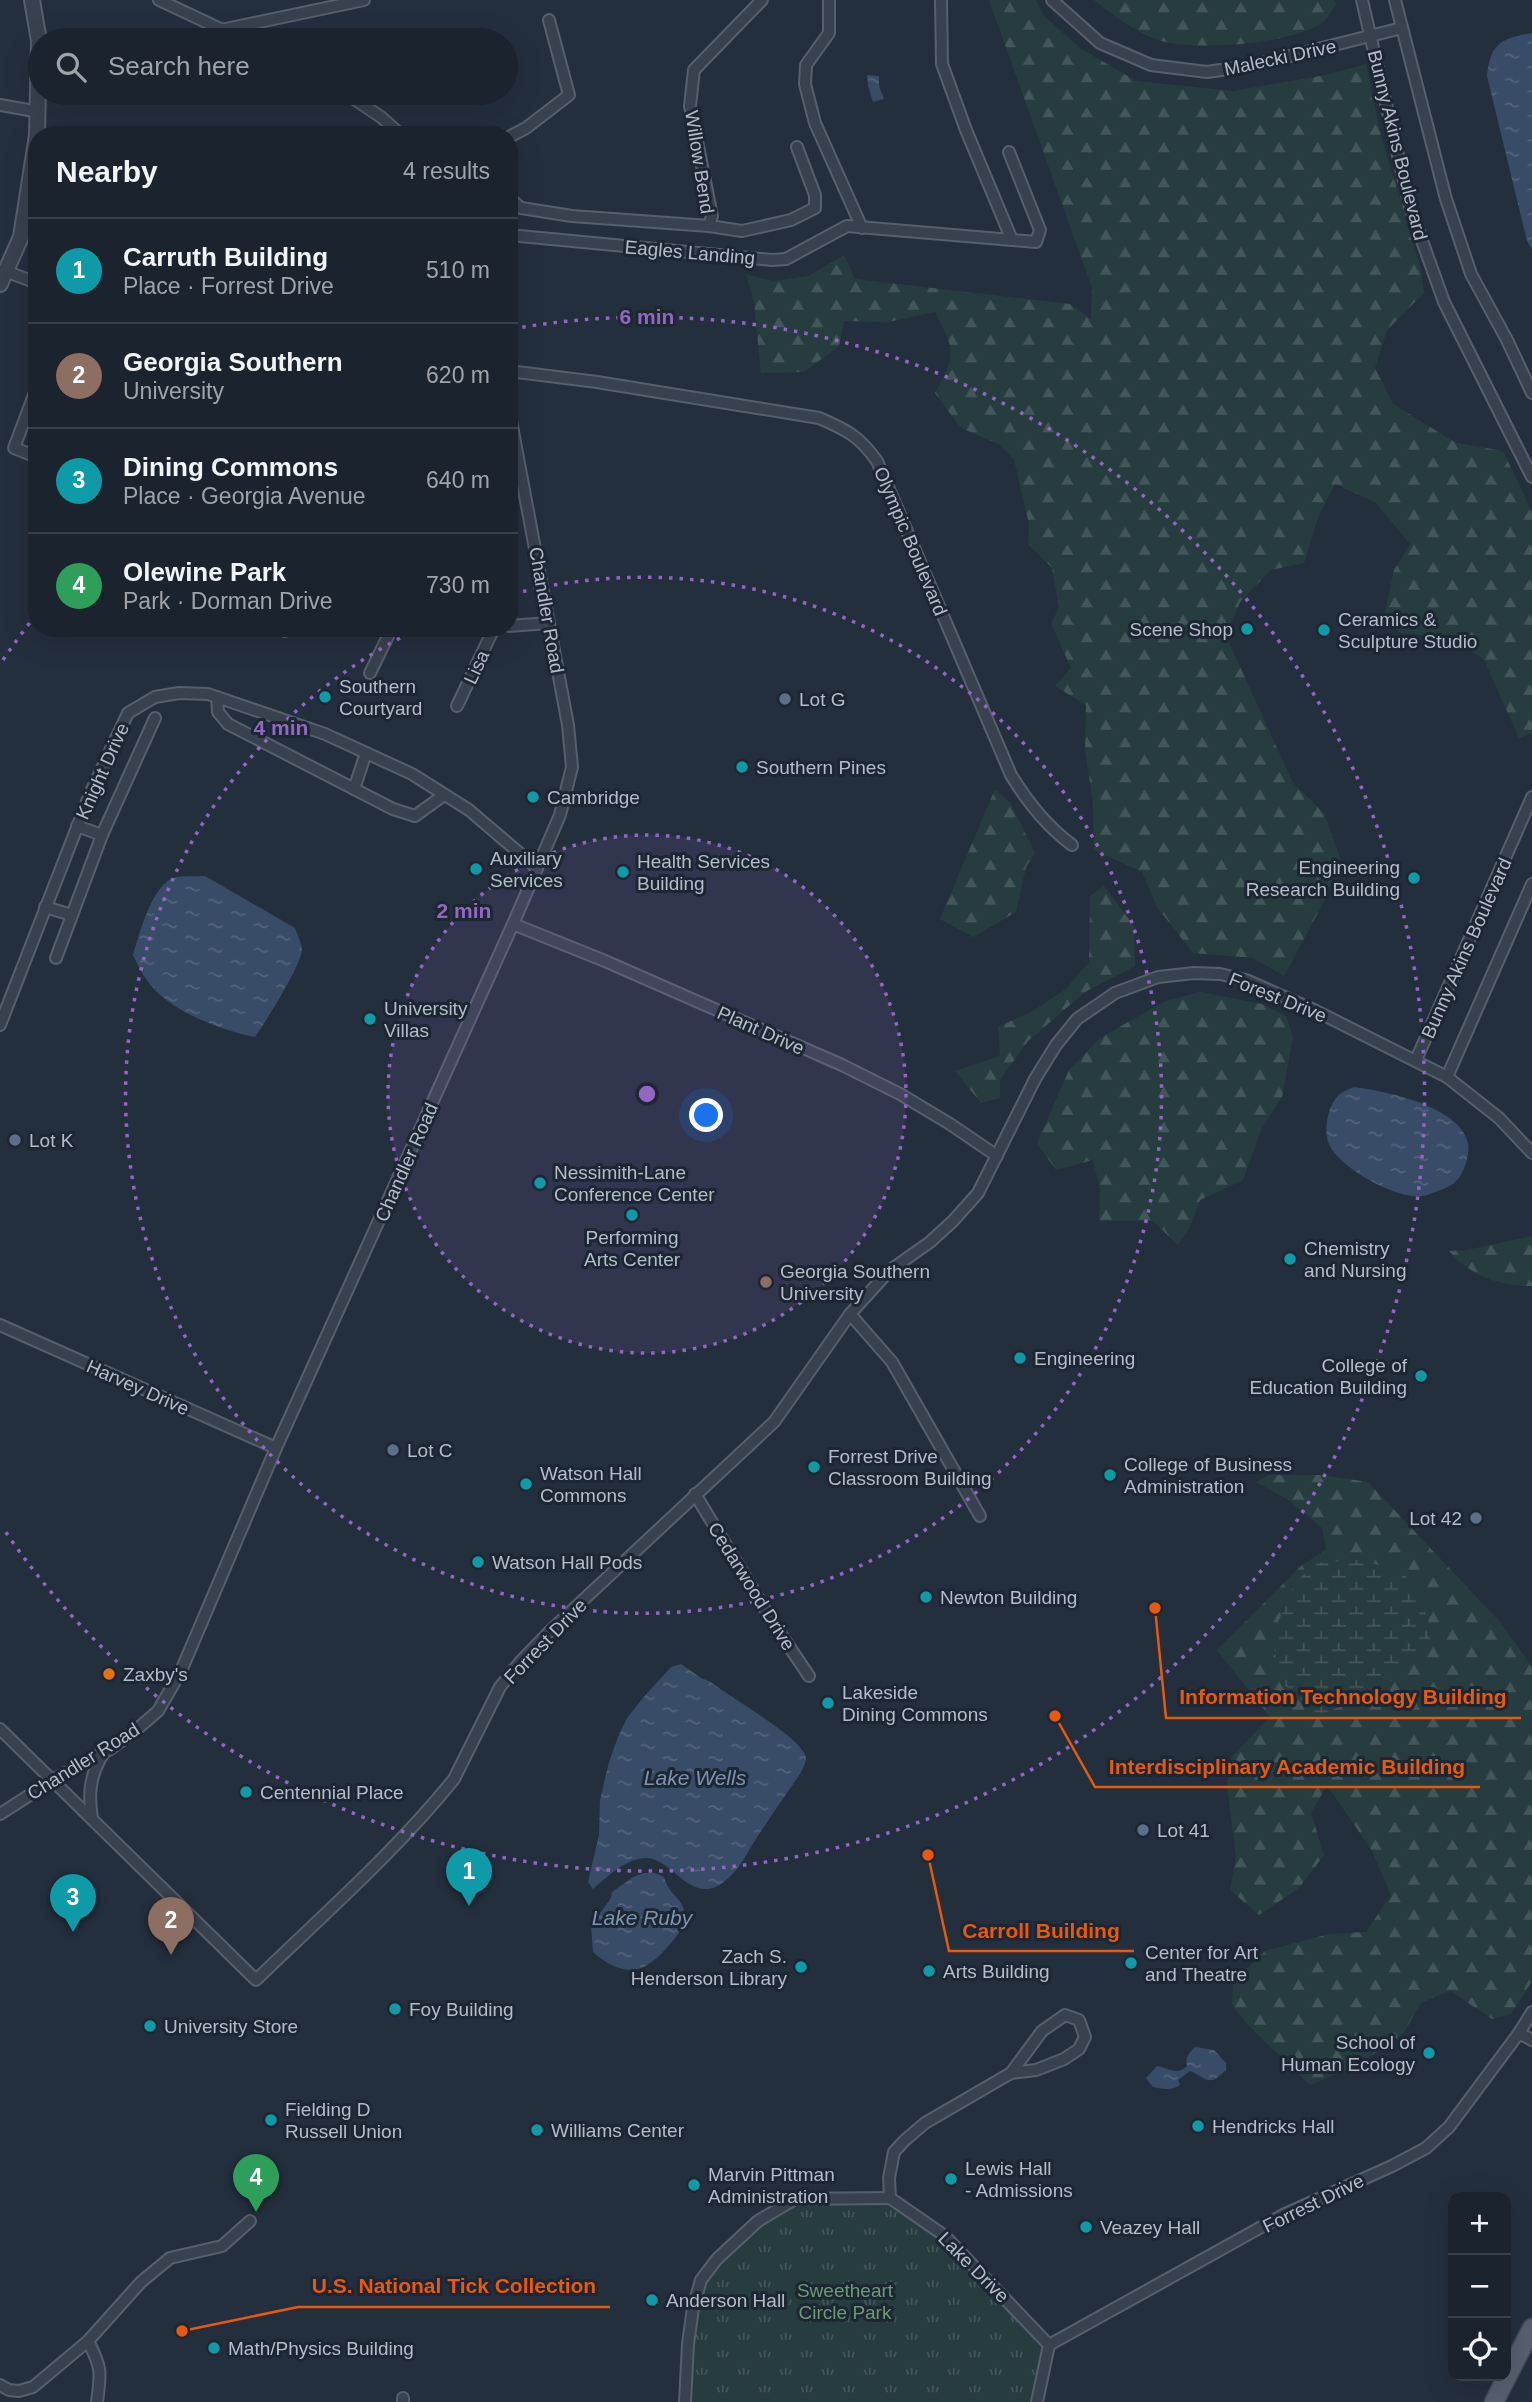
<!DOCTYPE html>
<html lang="en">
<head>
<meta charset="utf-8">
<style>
  :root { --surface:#1b232e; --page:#282f3a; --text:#f1f3f6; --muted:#a0a4aa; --line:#39404a; --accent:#bca0f2 }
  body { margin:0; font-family:Arial,sans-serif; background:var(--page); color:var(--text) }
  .controls { position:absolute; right:21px; bottom:21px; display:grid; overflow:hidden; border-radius:14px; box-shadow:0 7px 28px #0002 }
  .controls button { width:63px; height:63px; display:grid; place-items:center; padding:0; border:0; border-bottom:2px solid var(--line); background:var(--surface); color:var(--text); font:35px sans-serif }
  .you { position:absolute; left:707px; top:1116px; width:24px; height:24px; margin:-18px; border:5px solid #fff; border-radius:50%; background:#1a73e8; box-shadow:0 0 0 10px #1a73e833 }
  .badge { display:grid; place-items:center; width:46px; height:46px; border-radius:50%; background:var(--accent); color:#fff; font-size:23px; font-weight:700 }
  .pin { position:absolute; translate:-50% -58px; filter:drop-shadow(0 2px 4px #0008) }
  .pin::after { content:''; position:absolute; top:37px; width:24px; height:21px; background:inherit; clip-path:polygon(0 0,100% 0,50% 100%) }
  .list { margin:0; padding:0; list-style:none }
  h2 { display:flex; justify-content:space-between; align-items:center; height:91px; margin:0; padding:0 28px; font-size:30px }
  h2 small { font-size:23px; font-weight:400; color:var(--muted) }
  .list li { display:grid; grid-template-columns:46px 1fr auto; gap:21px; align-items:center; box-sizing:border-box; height:105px; padding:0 28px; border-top:2px solid var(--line) }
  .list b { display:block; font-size:26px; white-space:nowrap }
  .list p { margin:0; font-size:23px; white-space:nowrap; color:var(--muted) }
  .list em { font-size:23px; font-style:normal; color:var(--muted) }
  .icon { flex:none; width:38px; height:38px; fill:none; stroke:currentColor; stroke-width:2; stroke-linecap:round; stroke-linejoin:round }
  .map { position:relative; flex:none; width:1532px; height:2402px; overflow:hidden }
  .search { position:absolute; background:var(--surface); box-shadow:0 7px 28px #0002; left:28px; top:28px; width:490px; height:77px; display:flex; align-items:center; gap:18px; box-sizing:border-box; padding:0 24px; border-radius:38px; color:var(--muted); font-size:26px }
  .panel { position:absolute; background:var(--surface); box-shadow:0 7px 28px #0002; left:28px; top:126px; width:490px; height:511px; border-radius:28px }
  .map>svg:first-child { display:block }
  .forest { fill:url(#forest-firs) }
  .wetland { fill:url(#wetland-marsh) }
  .park { fill:url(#park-tufts) }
  .water { fill:url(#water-ripples) }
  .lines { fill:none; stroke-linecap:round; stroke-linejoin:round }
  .minor-casing { stroke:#565f6c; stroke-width:14 }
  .tertiary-casing { stroke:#565f6c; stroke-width:18 }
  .primary-casing { stroke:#414a57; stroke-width:21 }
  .minor { stroke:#38414e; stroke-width:10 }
  .tertiary { stroke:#38414e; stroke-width:14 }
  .primary { stroke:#56606e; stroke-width:18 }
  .ring { fill:none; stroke:#9266c3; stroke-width:3.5; stroke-dasharray:3.5 7 }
  .culture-dot { fill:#0f9aa8; stroke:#1d2633; stroke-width:2.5 }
  .service-dot { fill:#5c6f8a; stroke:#1d2633; stroke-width:2.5 }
  .education-dot { fill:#8d6e63; stroke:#1d2633; stroke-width:2.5 }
  .food-dot { fill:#e8710a; stroke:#1d2633; stroke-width:2.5 }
  .labels { text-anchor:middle; stroke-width:6; stroke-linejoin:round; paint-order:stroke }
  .street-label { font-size:19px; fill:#b4bcc9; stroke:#1d2633 }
  .poi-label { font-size:19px; fill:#b4bcc9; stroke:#1d2633; text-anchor:start }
  .park-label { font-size:19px; fill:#6b9a76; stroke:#1d2633 }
  .water-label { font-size:21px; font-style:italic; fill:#7c92b1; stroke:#1d2633 }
  .centre { fill:#9266c3; stroke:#1d2633; stroke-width:3.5 }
  .ring-label { font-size:21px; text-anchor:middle; font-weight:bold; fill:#9266c3; stroke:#1d2633; stroke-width:6; stroke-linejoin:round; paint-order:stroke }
  .leader { fill:none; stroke:#e8590c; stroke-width:2.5 }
  .callout-dot { fill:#e8590c; stroke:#1d2633; stroke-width:2.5 }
  .callout-label { font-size:21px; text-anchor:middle; font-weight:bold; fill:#e8590c; stroke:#1d2633; stroke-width:6; stroke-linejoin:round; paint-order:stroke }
</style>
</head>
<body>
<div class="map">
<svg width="1532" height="2402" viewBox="0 0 1532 2402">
  <defs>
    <pattern id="forest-firs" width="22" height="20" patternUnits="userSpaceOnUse" patternTransform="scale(1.75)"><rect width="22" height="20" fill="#263c3f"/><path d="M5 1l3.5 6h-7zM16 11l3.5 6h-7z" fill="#435659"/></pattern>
    <pattern id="wetland-marsh" width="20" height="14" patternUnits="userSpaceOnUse" patternTransform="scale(1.75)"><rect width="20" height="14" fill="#263c3f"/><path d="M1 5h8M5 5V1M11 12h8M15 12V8" fill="none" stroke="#435659"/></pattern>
    <pattern id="park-tufts" width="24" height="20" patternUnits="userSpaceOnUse" patternTransform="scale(1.75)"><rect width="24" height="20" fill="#263c3f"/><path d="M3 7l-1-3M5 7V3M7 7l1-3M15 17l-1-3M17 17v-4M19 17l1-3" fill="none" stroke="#435659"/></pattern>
    <pattern id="water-ripples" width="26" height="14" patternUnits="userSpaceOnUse" patternTransform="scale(1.75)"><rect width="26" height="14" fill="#394c67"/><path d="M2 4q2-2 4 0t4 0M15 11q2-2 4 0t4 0" fill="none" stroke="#53647b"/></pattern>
  </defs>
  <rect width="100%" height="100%" fill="#242f3e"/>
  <g class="forest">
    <path d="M989,0H1036L1043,15L1080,48L1136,81L1233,91L1326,75L1366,64L1380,132L1421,269L1424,293L1387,330L1375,368L1393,404L1456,443L1503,451L1532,512V733L1519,738L1484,660L1454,639L1400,633L1384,618L1394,570L1410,544L1375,502L1335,484L1318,517L1304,563L1271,570L1240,602L1226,636L1293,783L1324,813L1340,858L1327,896L1284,976L1253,958L1193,953L1157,907L1142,872L1094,850L1093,803L1085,750L1086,705L1055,686L1071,668L1051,623L1059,608L1052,568L1028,544L1029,524L1014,459L998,444L961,428L935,393C957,354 955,351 935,312L888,322L844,321L839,346L804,372L761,373L754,302L746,274L773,281L808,276L844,255L855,279L1070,304L1091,319L1092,288Z"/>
    <path d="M1094,0H1335L1336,5C1332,10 1328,18 1323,22C1294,44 1192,52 1158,40C1135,32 1113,15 1094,0Z"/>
    <polygon points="995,789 1011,804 1035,853 1026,867 1016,912 973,937 940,919"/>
    <polygon points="1104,886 1134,926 1135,966 1085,992 1028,1041 1000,1080 1000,1098 981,1103 955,1071 1000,1056 998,1027 1033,1011 1066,989 1089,962 1090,896"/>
    <polygon points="1200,992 1262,1004 1286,1016 1293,1037 1282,1097 1261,1130 1243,1180 1200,1200 1190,1227 1178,1245 1153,1221 1099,1221 1100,1189 1093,1160 1056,1170 1037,1143 1069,1070 1100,1038 1165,1001"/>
    <path d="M1532,1236V1286C1503,1287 1468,1275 1449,1251L1467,1250Z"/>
    <polygon points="1269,1475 1321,1475 1368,1482 1500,1622 1532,1667 1532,1981 1511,2014 1492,2019 1450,1991 1421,2003 1403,2034 1354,2067 1310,2085 1250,2027 1232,2005 1233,1983 1265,1951 1329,1934 1366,1932 1391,1895 1372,1851 1327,1785 1311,1813 1324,1855 1299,1888 1259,1915 1230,1890 1236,1857 1227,1784 1232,1756 1270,1717 1217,1650 1302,1565 1326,1550 1322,1528 1290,1501 1256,1482"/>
  </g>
  <polygon class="wetland" points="1358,1560 1400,1570 1417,1589 1433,1635 1390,1682 1368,1696 1319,1715 1280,1681 1272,1636 1296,1581 1318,1563"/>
  <polygon class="park" points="890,2198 945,2236 1049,2345 1038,2402 685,2402 693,2308 717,2259 795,2199"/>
  <g class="water">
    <path d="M1532,33V249L1527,241L1487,76C1490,44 1501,38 1532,33Z"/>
    <polygon points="867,75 879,76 879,86 884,99 873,102 868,86"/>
    <path d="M205,876L295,928C297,934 301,942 302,949C302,964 265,1023 255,1037C220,1030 166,1010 146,979C141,972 137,963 133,955C139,935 151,889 171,879C180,875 194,877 205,876Z"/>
    <path d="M1354,1087C1386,1091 1482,1110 1467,1159C1460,1185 1451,1186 1427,1195C1402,1204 1338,1167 1329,1144C1323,1129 1328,1104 1340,1094C1343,1091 1350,1089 1354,1087Z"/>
    <path d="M681,1664L701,1678L711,1682C727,1696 807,1740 806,1759C806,1763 802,1770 800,1774C784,1797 769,1819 754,1842C746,1855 738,1871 725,1881C691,1909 672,1855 644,1858C624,1860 607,1877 593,1889L588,1882L599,1835L600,1800L609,1762L618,1737L627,1718L642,1699L671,1667Z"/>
    <path d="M644,1873H655L664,1877C670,1899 686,1896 686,1924C657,1961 637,1990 593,1952L591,1926L611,1898L612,1892L633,1877Z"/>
    <path d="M1195,2047L1214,2050L1226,2063V2070C1208,2088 1207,2078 1190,2071L1178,2080L1180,2085C1170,2091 1164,2089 1153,2087L1146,2078L1157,2066C1168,2068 1178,2076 1187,2066C1185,2057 1189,2053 1195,2047Z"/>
  </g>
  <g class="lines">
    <g class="minor-casing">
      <g id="minor">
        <polyline points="159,0 244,40"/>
        <polyline points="829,0 829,33 806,65 805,84 815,123 862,228"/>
        <polyline points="941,0 942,64 966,130 1012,240"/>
        <polyline points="1052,0 1100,43 1151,65 1207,72 1250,66 1402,28"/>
        <polyline points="1362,0 1410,207 1444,302 1532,477"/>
        <polyline points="1395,0 1446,199 1471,274 1507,340 1532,393"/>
        <polyline points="221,30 364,0"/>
        <polyline points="345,93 381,117 401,135"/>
        <polyline points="0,105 39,112"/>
        <polyline points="509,137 526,128 569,95 549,20"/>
        <polyline points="509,198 521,208 572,216 709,226 742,231 791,220 815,208 815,195 797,147"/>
        <polyline points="709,226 712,216 690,106 694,70 762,0"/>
        <polyline points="509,235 772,260 786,259 847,226 1036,242 1040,230 1009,152"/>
        <polyline points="5,271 37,283"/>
        <path d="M509,371L597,382L819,418C847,430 859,436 877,461L1011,775C1028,803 1046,826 1072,845"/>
        <polyline points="37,387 14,448 37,457"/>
        <polyline points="509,626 549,623"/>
        <polyline points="285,631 286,628"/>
        <polyline points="370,673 392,628"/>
        <polyline points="217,697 218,712 228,724 393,809 415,816 444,795"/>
        <polyline points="457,706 494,628"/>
        <polyline points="354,789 366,753"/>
        <polyline points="77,826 102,835"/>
        <polyline points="45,907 72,915"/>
        <polyline points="513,924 605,961 842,1065 900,1094 950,1124 997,1156"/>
        <polyline points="56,958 102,835 155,718"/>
        <polyline points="0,1025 90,794 128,713 155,697 179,693 208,694 325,734 412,774 469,810 537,868"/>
        <polyline points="1416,1060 1532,797"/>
        <polyline points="1447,1077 1532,884"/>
        <polyline points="850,1314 892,1362 980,1516"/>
        <polyline points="0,1325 276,1448"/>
        <polyline points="695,1494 772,1621 809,1676"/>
        <path d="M0,1729L256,1980C323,1915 395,1852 454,1779L500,1687L520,1662L551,1630L774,1422L850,1314L889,1271L930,1242L953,1221L978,1193L1035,1079L1056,1045L1077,1019L1115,993L1158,977L1194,973L1220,974L1246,980L1314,1010L1447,1077L1499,1118L1532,1153"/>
        <polyline points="0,1814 53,1780 110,1749 136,1730 158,1711 181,1671 276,1448 513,924 560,815 572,767 568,725 509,410"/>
        <path d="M92,1818C88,1794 90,1775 103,1754"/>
        <polyline points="1519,2033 1532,2040"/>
        <polyline points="890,2198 889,2178 894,2152 904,2141 925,2123 1011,2073 1036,2070 1064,2059 1079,2049 1085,2037 1079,2020 1065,2015 1042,2031 1011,2073"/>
        <polyline points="890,2198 945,2236 1049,2345"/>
        <path d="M88,2341C102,2368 101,2372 97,2402"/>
        <polyline points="1049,2345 1283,2215 1392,2166 1426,2148 1449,2127 1519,2033 1532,2012"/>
        <polyline points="0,2385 9,2390 19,2391 33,2387 88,2341 141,2282 170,2258 222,2246 250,2221"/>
        <polyline points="403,2402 403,2398"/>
        <polyline points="685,2402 688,2344 693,2308 701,2280 717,2259 758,2221 795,2199 890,2198"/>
        <polyline points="1037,2402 1049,2345"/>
      </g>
    </g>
    <g class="tertiary-casing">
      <g id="tertiary">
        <polyline points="32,0 39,41 37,135"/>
        <polyline points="0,284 21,237 37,135"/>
      </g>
    </g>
    <g class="primary-casing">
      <polyline id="primary" points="1494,2402 1532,2328"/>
    </g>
    <use href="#minor" class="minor"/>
    <use href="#tertiary" class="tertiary"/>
    <use href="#primary" class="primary"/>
  </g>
  <circle cx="647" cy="1094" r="259" fill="#9266c3" fill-opacity=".12"/>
  <g class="ring">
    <circle cx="647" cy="1094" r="259"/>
    <path d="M513 594A518 518 0 1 1 420 628"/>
    <path d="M3 660A777 777 0 0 1 35 616M512 329A777 777 0 1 1 3 1528"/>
  </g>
  <g class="culture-dot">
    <circle cx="1247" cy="629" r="7"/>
    <circle cx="1324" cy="630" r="7"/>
    <circle cx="325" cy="697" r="7"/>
    <circle cx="742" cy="767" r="7"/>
    <circle cx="533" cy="797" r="7"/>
    <circle cx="476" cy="869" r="7"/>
    <circle cx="623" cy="872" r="7"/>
    <circle cx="1414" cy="878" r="7"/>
    <circle cx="370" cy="1019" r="7"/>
    <circle cx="540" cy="1183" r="7"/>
    <circle cx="632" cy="1215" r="7"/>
    <circle cx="1290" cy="1259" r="7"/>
    <circle cx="1020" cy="1358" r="7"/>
    <circle cx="1421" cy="1376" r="7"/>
    <circle cx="814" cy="1467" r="7"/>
    <circle cx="1110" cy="1475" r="7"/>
    <circle cx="526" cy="1484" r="7"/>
    <circle cx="478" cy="1562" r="7"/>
    <circle cx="926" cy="1597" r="7"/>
    <circle cx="828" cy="1703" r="7"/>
    <circle cx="246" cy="1792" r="7"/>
    <circle cx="1131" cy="1963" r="7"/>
    <circle cx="801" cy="1967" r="7"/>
    <circle cx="929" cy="1971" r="7"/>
    <circle cx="395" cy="2009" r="7"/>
    <circle cx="150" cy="2026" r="7"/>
    <circle cx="1429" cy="2053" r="7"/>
    <circle cx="271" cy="2120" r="7"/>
    <circle cx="1198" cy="2126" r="7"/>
    <circle cx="537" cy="2130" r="7"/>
    <circle cx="951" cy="2179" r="7"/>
    <circle cx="694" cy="2185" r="7"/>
    <circle cx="1086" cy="2227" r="7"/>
    <circle cx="652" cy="2300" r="7"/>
    <circle cx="214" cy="2348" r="7"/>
  </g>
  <g class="service-dot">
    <circle cx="785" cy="699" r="7"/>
    <circle cx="15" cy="1140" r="7"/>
    <circle cx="393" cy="1450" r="7"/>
    <circle cx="1476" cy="1518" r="7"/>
    <circle cx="1143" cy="1830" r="7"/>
  </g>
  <circle class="education-dot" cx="766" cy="1282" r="7"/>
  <circle class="food-dot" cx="109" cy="1674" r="7"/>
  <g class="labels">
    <g class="street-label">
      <text transform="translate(1280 57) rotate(-12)" y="7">Malecki Drive</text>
      <text transform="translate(1398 145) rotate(76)" y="7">Bunny Akins Boulevard</text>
      <text transform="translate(700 162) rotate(81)" y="7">Willow Bend</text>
      <text transform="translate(690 252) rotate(5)" y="7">Eagles Landing</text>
      <text transform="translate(911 541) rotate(67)" y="7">Olympic Boulevard</text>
      <text transform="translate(547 610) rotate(80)" y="7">Chandler Road</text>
      <text transform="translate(476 667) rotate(-65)" y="7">Lisa</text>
      <text transform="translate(102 771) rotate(-66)" y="7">Knight Drive</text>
      <text transform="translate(1466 948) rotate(-66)" y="7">Bunny Akins Boulevard</text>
      <text transform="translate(1278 997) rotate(22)" y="7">Forest Drive</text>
      <text transform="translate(761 1030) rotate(24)" y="7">Plant Drive</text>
      <text transform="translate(406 1162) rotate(-66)" y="7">Chandler Road</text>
      <text transform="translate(138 1387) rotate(24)" y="7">Harvey Drive</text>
      <text transform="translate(752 1586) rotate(58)" y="7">Cedarwood Drive</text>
      <text transform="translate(545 1641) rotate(-46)" y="7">Forrest Drive</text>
      <text transform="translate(83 1761) rotate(-32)" y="7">Chandler Road</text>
      <text transform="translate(1313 2203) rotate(-26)" y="7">Forrest Drive</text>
      <text transform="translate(974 2267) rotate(45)" y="7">Lake Drive</text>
    </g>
    <g class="poi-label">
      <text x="1338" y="626">Ceramics &amp;<tspan x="1338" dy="22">Sculpture Studio</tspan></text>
      <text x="1233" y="636" text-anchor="end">Scene Shop</text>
      <text x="339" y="693">Southern<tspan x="339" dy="22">Courtyard</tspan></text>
      <text x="799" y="706">Lot G</text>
      <text x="756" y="774">Southern Pines</text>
      <text x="547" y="804">Cambridge</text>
      <text x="490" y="865">Auxiliary<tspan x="490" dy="22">Services</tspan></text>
      <text x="637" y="868">Health Services<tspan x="637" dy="22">Building</tspan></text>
      <text x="1400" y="874" text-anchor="end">Engineering<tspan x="1400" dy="22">Research Building</tspan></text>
      <text x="384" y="1015">University<tspan x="384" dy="22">Villas</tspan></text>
      <text x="29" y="1147">Lot K</text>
      <text x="554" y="1179">Nessimith-Lane<tspan x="554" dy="22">Conference Center</tspan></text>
      <text x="632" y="1244" text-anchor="middle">Performing<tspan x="632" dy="22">Arts Center</tspan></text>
      <text x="1304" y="1255">Chemistry<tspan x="1304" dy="22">and Nursing</tspan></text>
      <text x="780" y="1278">Georgia Southern<tspan x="780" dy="22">University</tspan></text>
      <text x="1034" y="1365">Engineering</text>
      <text x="1407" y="1372" text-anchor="end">College of<tspan x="1407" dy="22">Education Building</tspan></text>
      <text x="407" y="1457">Lot C</text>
      <text x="828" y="1463">Forrest Drive<tspan x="828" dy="22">Classroom Building</tspan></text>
      <text x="1124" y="1471">College of Business<tspan x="1124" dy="22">Administration</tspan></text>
      <text x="540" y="1480">Watson Hall<tspan x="540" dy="22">Commons</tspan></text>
      <text x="1462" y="1525" text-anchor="end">Lot 42</text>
      <text x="492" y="1569">Watson Hall Pods</text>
      <text x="940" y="1604">Newton Building</text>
      <text x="123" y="1681">Zaxby's</text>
      <text x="842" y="1699">Lakeside<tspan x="842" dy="22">Dining Commons</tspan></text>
      <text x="260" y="1799">Centennial Place</text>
      <text x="1157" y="1837">Lot 41</text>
      <text x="1145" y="1959">Center for Art<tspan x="1145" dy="22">and Theatre</tspan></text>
      <text x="787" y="1963" text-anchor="end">Zach S.<tspan x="787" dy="22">Henderson Library</tspan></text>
      <text x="943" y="1978">Arts Building</text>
      <text x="409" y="2016">Foy Building</text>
      <text x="164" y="2033">University Store</text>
      <text x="1415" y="2049" text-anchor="end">School of<tspan x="1415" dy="22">Human Ecology</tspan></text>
      <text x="285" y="2116">Fielding D<tspan x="285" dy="22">Russell Union</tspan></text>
      <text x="1212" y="2133">Hendricks Hall</text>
      <text x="551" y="2137">Williams Center</text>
      <text x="965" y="2175">Lewis Hall<tspan x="965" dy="22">- Admissions</tspan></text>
      <text x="708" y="2181">Marvin Pittman<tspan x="708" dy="22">Administration</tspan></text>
      <text x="1100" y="2234">Veazey Hall</text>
      <text x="666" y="2307">Anderson Hall</text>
      <text x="228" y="2355">Math/Physics Building</text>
    </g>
    <g class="park-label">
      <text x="845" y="2297">Sweetheart<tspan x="845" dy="22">Circle Park</tspan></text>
    </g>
    <g class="water-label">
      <text x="695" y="1785">Lake Wells</text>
      <text x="642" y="1925">Lake Ruby</text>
    </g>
  </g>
  <circle cx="647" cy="1094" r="10" class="centre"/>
  <g class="ring-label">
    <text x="647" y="324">6 min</text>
    <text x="281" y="735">4 min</text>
    <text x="464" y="918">2 min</text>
  </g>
  <path class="leader" d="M1155 1608L1166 1718H1521M1055 1716L1095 1787H1480M928 1855L949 1951H1134M182 2331L298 2307H610"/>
  <g class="callout-dot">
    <circle cx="1155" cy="1608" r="7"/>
    <circle cx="1055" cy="1716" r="7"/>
    <circle cx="928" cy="1855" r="7"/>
    <circle cx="182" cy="2331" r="7"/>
  </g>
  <g class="callout-label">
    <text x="1343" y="1704">Information Technology Building</text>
    <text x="1287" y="1774">Interdisciplinary Academic Building</text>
    <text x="1041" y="1938">Carroll Building</text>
    <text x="454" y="2293">U.S. National Tick Collection</text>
  </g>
</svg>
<div class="controls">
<button>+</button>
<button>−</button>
<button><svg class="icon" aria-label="locate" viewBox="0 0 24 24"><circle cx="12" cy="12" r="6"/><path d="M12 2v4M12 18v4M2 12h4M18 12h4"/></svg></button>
</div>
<div class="you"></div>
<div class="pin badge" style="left:469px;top:1906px;background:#0f9aa8">1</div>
<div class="pin badge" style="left:171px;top:1955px;background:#8d6e63">2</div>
<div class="pin badge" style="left:73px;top:1932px;background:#0f9aa8">3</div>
<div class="pin badge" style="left:256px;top:2212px;background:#2e9e5b">4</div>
<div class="search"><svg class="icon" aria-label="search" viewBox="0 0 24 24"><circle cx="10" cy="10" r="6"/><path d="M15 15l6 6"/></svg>Search here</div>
<section class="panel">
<h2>Nearby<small>4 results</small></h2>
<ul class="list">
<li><span class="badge" style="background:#0f9aa8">1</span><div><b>Carruth Building</b><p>Place · Forrest Drive</p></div><em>510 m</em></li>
<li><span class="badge" style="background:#8d6e63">2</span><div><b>Georgia Southern</b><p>University</p></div><em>620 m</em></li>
<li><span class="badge" style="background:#0f9aa8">3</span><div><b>Dining Commons</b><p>Place · Georgia Avenue</p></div><em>640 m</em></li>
<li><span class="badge" style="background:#2e9e5b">4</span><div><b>Olewine Park</b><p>Park · Dorman Drive</p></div><em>730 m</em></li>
</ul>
</section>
</div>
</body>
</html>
